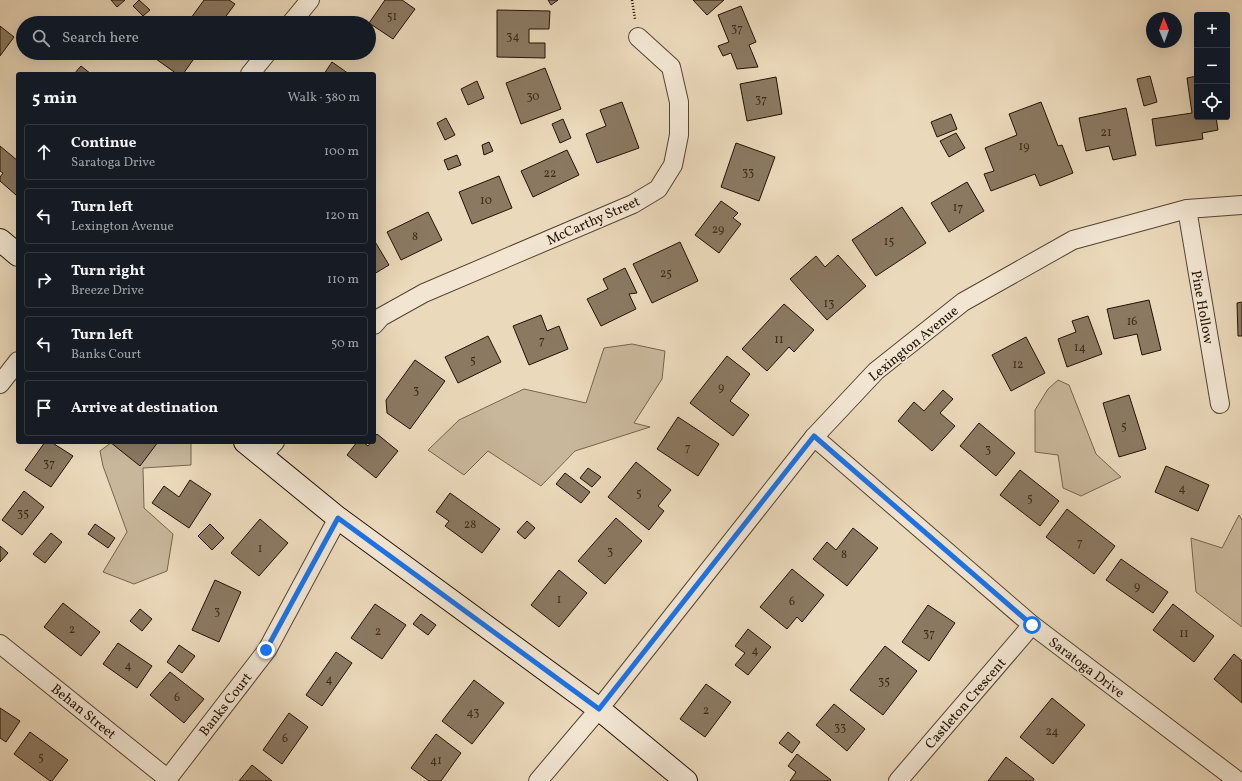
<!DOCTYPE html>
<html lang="en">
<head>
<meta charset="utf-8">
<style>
  :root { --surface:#171b24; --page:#242831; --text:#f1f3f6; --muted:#9ea1a6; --line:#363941 }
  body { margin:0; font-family:Vollkorn,serif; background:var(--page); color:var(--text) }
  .controls { position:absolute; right:12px; top:12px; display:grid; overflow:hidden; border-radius:4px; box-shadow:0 4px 16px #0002 }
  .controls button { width:36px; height:36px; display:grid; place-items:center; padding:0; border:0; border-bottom:1px solid var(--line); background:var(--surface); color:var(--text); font:20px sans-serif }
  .compass { position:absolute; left:1146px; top:12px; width:36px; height:36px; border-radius:50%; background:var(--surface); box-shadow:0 4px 16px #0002; rotate:359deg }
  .stop { position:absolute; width:12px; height:12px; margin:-9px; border:3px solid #1a73e8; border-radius:50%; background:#fff }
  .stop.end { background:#1a73e8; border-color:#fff; box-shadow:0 1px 4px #0008 }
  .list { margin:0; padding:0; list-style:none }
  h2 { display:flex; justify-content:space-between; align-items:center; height:52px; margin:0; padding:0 16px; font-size:17px }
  h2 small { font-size:13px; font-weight:400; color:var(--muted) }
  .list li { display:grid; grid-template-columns:26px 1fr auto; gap:12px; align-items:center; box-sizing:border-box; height:56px; margin:0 8px 8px; padding:0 8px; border:1px solid var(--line); border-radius:4px }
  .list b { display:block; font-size:15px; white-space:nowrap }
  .list p { margin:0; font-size:13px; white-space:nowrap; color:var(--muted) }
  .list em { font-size:13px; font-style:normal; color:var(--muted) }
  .icon { flex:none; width:22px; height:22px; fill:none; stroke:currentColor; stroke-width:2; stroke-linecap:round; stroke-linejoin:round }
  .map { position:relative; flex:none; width:1242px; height:781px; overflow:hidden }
  .search { position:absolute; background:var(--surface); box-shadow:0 4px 16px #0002; left:16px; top:16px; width:360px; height:44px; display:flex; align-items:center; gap:10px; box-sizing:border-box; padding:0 14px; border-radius:22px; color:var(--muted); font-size:15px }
  .panel { position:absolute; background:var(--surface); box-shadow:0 4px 16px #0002; left:16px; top:72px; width:360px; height:372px; border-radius:4px }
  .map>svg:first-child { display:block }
  .green { fill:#c9b79b; stroke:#76644e }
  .building { fill:#8b7962; stroke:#231201 }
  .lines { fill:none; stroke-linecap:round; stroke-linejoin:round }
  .street-casing { stroke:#554430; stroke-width:20 }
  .secondary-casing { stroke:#231201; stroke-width:24 }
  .path { stroke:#231201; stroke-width:2.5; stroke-dasharray:1 2; stroke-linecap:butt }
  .street { stroke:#f2e6d3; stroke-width:18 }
  .secondary { stroke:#f2e6d3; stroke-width:22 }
  .route { stroke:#1a73e8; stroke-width:5 }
  .labels { text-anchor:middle; stroke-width:3; stroke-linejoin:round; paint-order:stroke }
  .number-label { font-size:12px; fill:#3d2c19 }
  .street-label { font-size:14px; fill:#231201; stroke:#f2e6d3 }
</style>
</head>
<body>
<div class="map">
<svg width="1242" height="781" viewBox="0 0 1242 781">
  <rect width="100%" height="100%" fill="#ebd9bb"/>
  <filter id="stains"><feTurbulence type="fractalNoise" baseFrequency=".005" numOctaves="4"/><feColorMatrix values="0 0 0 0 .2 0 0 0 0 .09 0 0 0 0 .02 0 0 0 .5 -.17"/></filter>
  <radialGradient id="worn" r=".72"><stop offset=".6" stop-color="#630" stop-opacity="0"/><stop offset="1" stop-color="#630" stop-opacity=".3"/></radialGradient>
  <g class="green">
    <polygon points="632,344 665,351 662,379 634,423 650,427 575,451 541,486 488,451 464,475 428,450 459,420 524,389 586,403 604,348"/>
    <polygon points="1058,380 1069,385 1096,454 1121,477 1081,496 1063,488 1058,455 1035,452 1035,410 1048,389"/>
    <polygon points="112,442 191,442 191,465 143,468 144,508 173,534 167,571 134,584 103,572 127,532 103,466 100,451"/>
    <polygon points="1239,515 1242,520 1242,627 1196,592 1191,538 1222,548"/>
  </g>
  <g class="building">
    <polygon points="111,0 125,0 117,7"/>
    <polygon points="139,0 150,10 143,16 133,6"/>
    <polygon points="204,0 229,0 235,4 221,23 198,23 191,18"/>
    <polygon points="385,0 402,0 415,9 393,39 369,23"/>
    <polygon points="548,0 558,0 551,5"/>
    <polygon points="693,0 724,0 707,15"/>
    <polygon points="741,6 756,42 749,45 758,67 737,69 731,53 723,56 718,46 729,42 718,15"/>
    <polygon points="497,10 550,11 549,29 529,29 529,43 545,43 545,58 497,57"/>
    <polygon points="0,26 14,37 0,56"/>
    <polygon points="160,53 198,53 183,74 177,74 156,59"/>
    <polygon points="332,62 349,74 324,74"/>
    <polygon points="81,66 91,74 74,74"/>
    <polygon points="545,68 561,109 521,124 506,83"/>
    <polygon points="1150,76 1157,102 1144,106 1137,79"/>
    <polygon points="1197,76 1197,117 1216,117 1218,130 1202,133 1203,139 1156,146 1152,119 1192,113 1187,78"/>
    <polygon points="776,77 782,114 747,121 740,84"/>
    <polygon points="477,81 484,98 468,105 461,89"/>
    <polygon points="622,102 639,148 597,163 586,134 606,126 600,110"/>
    <polygon points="1041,102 1058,146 1062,145 1073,173 1040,186 1035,174 991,191 984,174 994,171 985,148 1017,135 1009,114"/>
    <polygon points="1126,108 1136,155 1113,160 1109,146 1086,151 1079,118"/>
    <polygon points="951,114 957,129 937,137 931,122"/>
    <polygon points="446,118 455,135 445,140 437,123"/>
    <polygon points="563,119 571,138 560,143 552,124"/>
    <polygon points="956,133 965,148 949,157 940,141"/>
    <polygon points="489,142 493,151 484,155 482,145"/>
    <polygon points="736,143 775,157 759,201 721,187"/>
    <polygon points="0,146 18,161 18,192 16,195 0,181 0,177 3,173 0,171"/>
    <polygon points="567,150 579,175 533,197 521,171"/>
    <polygon points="457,155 461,165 448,170 444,160"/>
    <polygon points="499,176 512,208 472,224 459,192"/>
    <polygon points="967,182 984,211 949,232 931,203"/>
    <polygon points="721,201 738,213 733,218 741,224 719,253 695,235"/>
    <polygon points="902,207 926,243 876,276 852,240"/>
    <polygon points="428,212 442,240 401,260 387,232"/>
    <polygon points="374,240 389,265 374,274"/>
    <polygon points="680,242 698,281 652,303 633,264"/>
    <polygon points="838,255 866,286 827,320 790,279 816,256 825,267"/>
    <polygon points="625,268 637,293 629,294 636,309 601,326 587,299 608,289 603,279"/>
    <polygon points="1149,300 1161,350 1142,355 1137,334 1114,339 1107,309"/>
    <polygon points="1242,302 1242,336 1238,336 1237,303"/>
    <polygon points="784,304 814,330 794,352 789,347 767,371 742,349"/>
    <polygon points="541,315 547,331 559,326 568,349 529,365 513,326"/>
    <polygon points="1088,316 1102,354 1067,367 1058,339 1076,332 1072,321"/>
    <polygon points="488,336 501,362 458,383 445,357"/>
    <polygon points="1026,337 1045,373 1011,391 992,355"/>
    <polygon points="727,356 750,374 730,401 749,415 733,436 690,403"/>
    <polygon points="415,360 445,381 410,429 387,413 386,400"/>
    <polygon points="943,390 953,399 940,413 955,426 932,451 898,421 914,402 924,411"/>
    <polygon points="1129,395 1146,449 1119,457 1103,403"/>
    <polygon points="678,417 719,444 698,476 657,449"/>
    <polygon points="979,423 1015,453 996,476 960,446"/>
    <polygon points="377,434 398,451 376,478 347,455 357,442 363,442 368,446 371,442 374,442 374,438"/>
    <polygon points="45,442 51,442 73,456 51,487 25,470"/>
    <polygon points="110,442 158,442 140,466"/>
    <polygon points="636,462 671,490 658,506 664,511 649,530 608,497"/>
    <polygon points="1166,466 1209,485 1198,511 1155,492"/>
    <polygon points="588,468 601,477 592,487 580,478"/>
    <polygon points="1020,470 1059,501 1040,526 1000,495"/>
    <polygon points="565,473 590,492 581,503 556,484"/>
    <polygon points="190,480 211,494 189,528 152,503 164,486 179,497"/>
    <polygon points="24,491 44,507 22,535 2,520"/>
    <polygon points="450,493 500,529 482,553 445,526 449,521 436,512"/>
    <polygon points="1067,509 1115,546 1094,574 1046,537"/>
    <polygon points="616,518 642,541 605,584 578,561"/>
    <polygon points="260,519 288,543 259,576 231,553"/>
    <polygon points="527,521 535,528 525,539 517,532"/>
    <polygon points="95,524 115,538 108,548 88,534"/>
    <polygon points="210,524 224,538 212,550 198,536"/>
    <polygon points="853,528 878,548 847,586 813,559 827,542 836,550"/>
    <polygon points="51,533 62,542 45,563 33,554"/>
    <polygon points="0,546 8,553 0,562"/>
    <polygon points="1121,559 1168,592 1153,613 1106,580"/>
    <polygon points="792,569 824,595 802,622 797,617 787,629 760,607"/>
    <polygon points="559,570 587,593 559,627 531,605"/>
    <polygon points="215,580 241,592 219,642 192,630"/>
    <polygon points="63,603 100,632 81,656 44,627"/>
    <polygon points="375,604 406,625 382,659 351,638"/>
    <polygon points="1173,604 1214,636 1194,662 1153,630"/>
    <polygon points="928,605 955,623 929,661 902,642"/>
    <polygon points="140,609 152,619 142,631 130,621"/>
    <polygon points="421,614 436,625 428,635 413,624"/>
    <polygon points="748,629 771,647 748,675 735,665 745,653 735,646"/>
    <polygon points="118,643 152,666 137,688 103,664"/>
    <polygon points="179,645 195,656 182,673 167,662"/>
    <polygon points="885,646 917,671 883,715 850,690"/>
    <polygon points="336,652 352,663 322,706 306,695"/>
    <polygon points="1234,654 1242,661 1242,703 1214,679"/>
    <polygon points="170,672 204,699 184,723 150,695"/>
    <polygon points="474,680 504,703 472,744 442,721"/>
    <polygon points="706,684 731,702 705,737 680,719"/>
    <polygon points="1052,698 1085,725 1053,764 1020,737"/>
    <polygon points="834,704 865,729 847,751 816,725"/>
    <polygon points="0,708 20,721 6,742 0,738"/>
    <polygon points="289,713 308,727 282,764 263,750"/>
    <polygon points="30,732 68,760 52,781 50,781 14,754"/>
    <polygon points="788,732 800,742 792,753 779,743"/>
    <polygon points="436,734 461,753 441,781 429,781 411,768"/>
    <polygon points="797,754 831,780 830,781 790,781 796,772 788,766"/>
    <polygon points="1006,757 1034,779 1033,781 988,781"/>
    <polygon points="252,765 272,781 239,781"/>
  </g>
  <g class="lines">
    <g class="street-casing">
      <g id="street">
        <polyline points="291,23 310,0"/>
        <polyline points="250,74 267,53"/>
        <polyline points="1187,209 1220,404"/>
        <polyline points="374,325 381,317 424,293 633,204 658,189 673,165 679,135 679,102 671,67 638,37"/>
        <polyline points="0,384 18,361"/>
        <polyline points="814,437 1032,625 1238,781"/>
        <polyline points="262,456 275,442"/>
        <polyline points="0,644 168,779"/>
        <polyline points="166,781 267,650 338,518"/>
        <polyline points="538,781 599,709 814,437 876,371 963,302 1073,240 1187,209 1242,205"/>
        <polyline points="898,781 1032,625"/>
      </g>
    </g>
    <g class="secondary-casing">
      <g id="secondary">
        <polyline points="0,240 18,255"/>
        <polyline points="245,442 338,518 599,709 686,781"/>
      </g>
    </g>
    <polyline class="path" points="632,0 635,19"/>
    <use href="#street" class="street"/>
    <use href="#secondary" class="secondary"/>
  </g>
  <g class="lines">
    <polyline class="route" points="266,650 338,518 599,709 814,436 1032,625"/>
  </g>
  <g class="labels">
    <g class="number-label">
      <text x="392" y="20">51</text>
      <text x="737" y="32">37</text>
      <text x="513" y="40">34</text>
      <text x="533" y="100">30</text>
      <text x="761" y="103">37</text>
      <text x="1106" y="136">21</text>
      <text x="1024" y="150">19</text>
      <text x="748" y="176">33</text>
      <text x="550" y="177">22</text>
      <text x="486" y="204">10</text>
      <text x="958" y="211">17</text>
      <text x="718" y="233">29</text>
      <text x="415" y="240">8</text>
      <text x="889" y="245">15</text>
      <text x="666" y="277">25</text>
      <text x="829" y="307">13</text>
      <text x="1132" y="325">16</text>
      <text x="779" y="343">11</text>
      <text x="542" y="344">7</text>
      <text x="1080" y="351">14</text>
      <text x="473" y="364">5</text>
      <text x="1018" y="368">12</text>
      <text x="721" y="391">9</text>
      <text x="416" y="394">3</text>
      <text x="1124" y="430">5</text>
      <text x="688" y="451">7</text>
      <text x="988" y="453">3</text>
      <text x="49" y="467">37</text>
      <text x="1182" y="492">4</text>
      <text x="639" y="497">5</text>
      <text x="1030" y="502">5</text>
      <text x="23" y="517">35</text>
      <text x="470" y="528">28</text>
      <text x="1080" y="546">7</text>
      <text x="260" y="552">1</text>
      <text x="610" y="555">3</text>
      <text x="844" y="558">8</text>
      <text x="1137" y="590">9</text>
      <text x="559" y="603">1</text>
      <text x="792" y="605">6</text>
      <text x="217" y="615">3</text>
      <text x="72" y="633">2</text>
      <text x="378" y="635">2</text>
      <text x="929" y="637">37</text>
      <text x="1184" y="637">11</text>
      <text x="755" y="654">4</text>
      <text x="128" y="669">4</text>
      <text x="329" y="683">4</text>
      <text x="884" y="685">35</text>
      <text x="177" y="701">6</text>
      <text x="706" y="714">2</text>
      <text x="473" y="716">43</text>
      <text x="840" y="731">33</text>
      <text x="1052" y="735">24</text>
      <text x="285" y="742">6</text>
      <text x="41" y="761">5</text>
      <text x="436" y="764">41</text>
    </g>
    <g class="street-label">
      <text transform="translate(593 220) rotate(-24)" y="5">McCarthy Street</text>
      <text transform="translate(1203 307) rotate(80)" y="5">Pine Hollow</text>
      <text transform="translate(913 343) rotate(-39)" y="5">Lexington Avenue</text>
      <text transform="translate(1087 667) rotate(37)" y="5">Saratoga Drive</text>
      <text transform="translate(965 703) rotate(-49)" y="5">Castleton Crescent</text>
      <text transform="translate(225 704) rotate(-52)" y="5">Banks Court</text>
      <text transform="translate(84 711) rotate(39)" y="5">Behan Street</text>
    </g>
  </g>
  <rect width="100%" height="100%" filter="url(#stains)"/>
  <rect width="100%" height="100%" fill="url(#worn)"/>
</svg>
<div class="controls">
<button>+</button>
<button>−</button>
<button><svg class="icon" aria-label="locate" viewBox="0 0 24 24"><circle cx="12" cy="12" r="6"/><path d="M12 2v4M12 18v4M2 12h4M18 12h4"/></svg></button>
</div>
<svg class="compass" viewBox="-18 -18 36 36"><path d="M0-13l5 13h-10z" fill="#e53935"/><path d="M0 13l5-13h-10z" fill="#9ea1a6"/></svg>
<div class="stop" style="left:1032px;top:625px"></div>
<div class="stop end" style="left:266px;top:650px"></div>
<div class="search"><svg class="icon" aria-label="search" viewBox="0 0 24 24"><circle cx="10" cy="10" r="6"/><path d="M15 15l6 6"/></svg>Search here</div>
<section class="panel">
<h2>5 min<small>Walk · 380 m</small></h2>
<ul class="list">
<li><svg class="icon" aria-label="ahead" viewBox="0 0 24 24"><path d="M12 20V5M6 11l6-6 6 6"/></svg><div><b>Continue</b><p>Saratoga Drive</p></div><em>100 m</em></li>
<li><svg class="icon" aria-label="left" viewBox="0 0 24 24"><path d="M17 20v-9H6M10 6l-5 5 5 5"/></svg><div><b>Turn left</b><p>Lexington Avenue</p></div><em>120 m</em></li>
<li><svg class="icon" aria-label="right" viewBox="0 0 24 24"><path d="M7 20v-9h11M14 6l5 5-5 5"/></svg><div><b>Turn right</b><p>Breeze Drive</p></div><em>110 m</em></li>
<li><svg class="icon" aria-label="left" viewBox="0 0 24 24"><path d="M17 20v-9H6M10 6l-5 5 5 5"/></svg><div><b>Turn left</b><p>Banks Court</p></div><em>50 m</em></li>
<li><svg class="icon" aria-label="arrive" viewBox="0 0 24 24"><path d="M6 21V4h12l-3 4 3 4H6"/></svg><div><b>Arrive at destination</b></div></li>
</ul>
</section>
</div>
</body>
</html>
